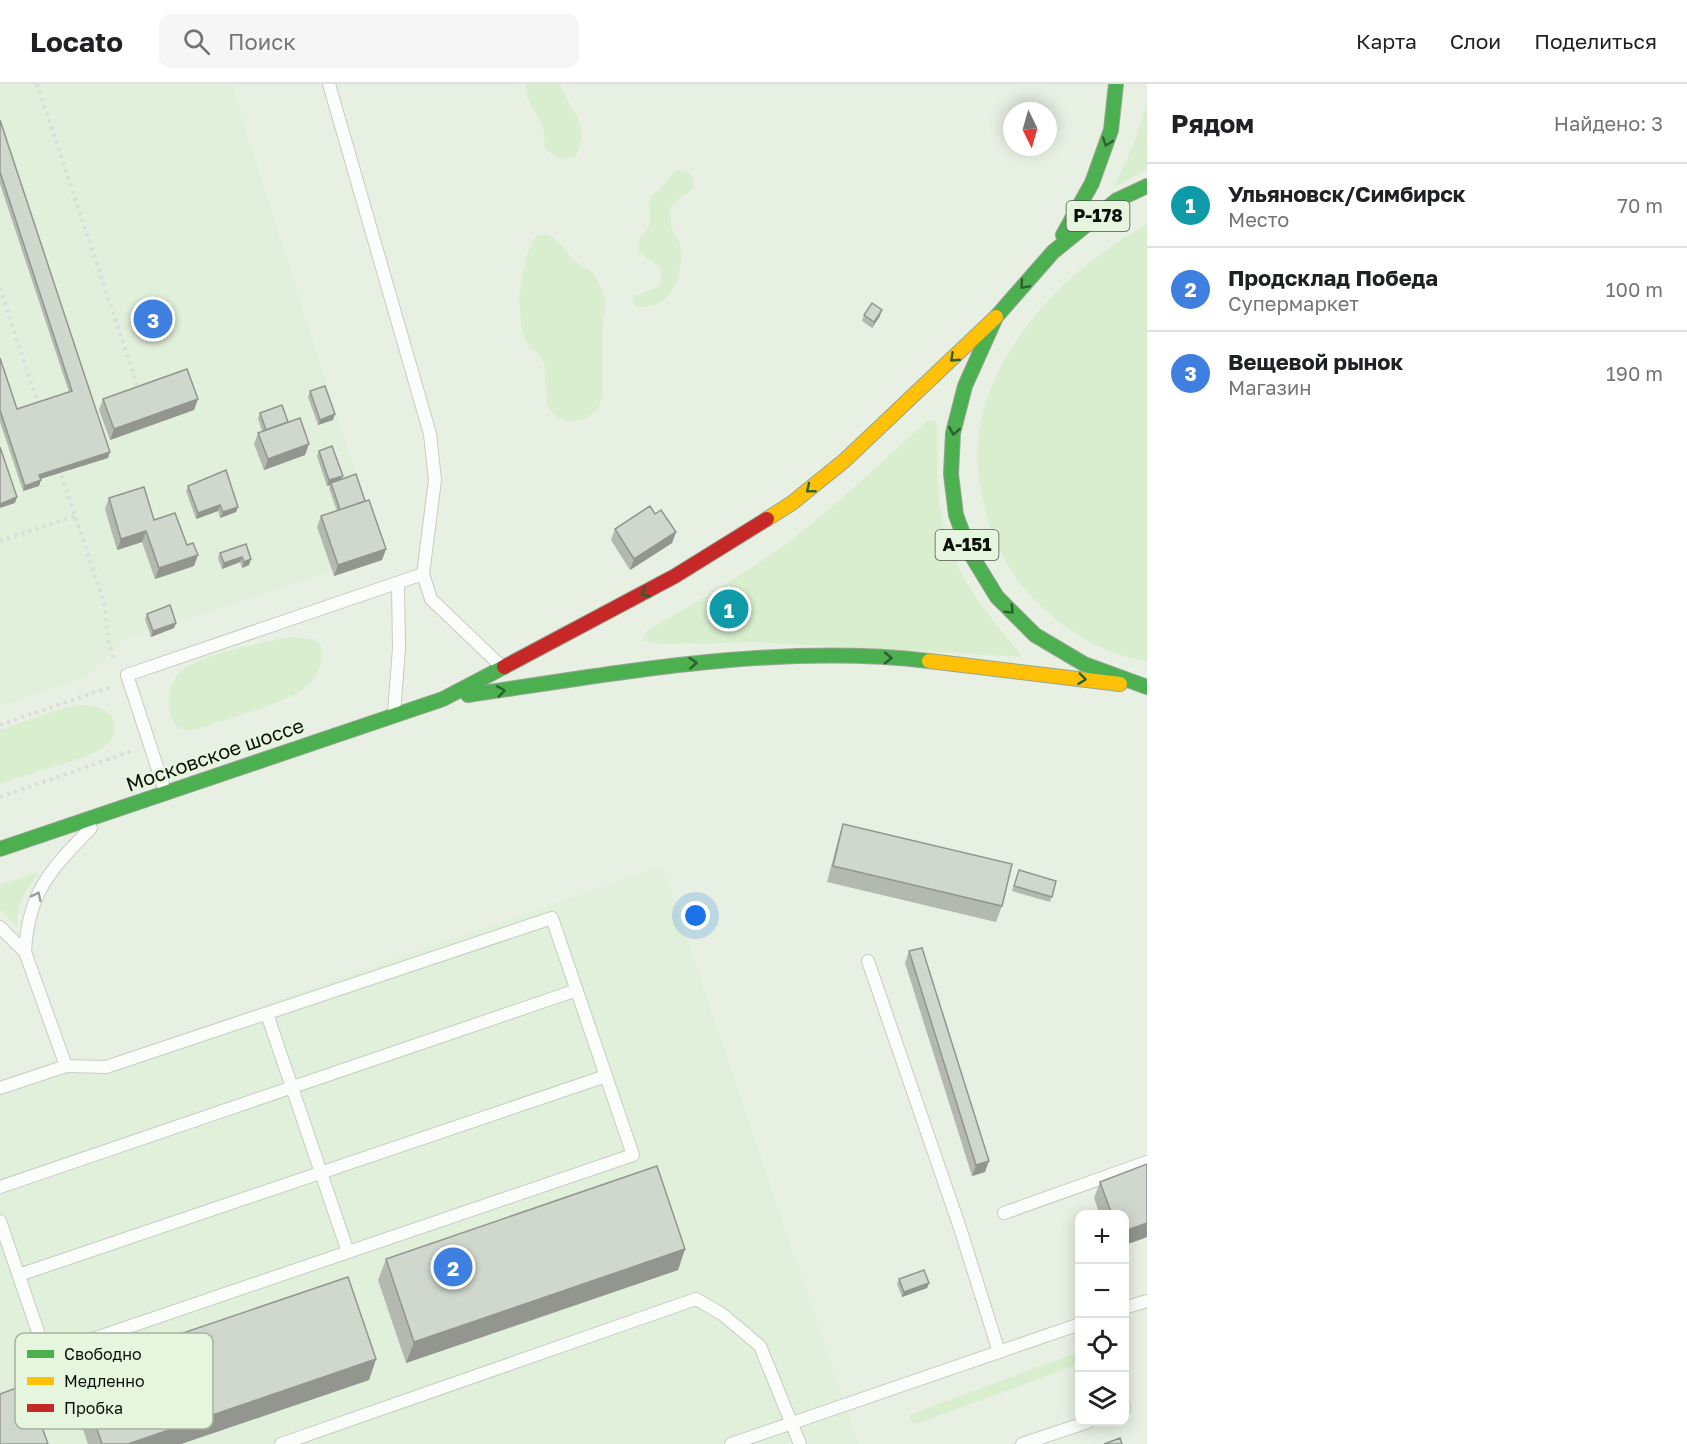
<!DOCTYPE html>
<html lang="ru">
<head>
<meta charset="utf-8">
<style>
  :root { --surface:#fff; --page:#f6f6f6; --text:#202124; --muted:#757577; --line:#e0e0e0; --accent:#1a73e8 }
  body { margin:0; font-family:"Golos Text",sans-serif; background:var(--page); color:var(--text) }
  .controls { position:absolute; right:18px; bottom:18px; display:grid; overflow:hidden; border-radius:12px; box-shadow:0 3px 15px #0003 }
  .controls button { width:54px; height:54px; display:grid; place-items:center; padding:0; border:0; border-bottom:2px solid var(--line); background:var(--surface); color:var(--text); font:30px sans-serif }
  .compass { position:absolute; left:1003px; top:18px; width:54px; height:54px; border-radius:50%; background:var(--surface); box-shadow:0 3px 15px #0003; rotate:175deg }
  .you { position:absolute; left:696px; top:832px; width:21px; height:21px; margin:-15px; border:4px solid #fff; border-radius:50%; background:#1a73e8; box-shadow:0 0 0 9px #1a73e833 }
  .badge { display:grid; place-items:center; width:39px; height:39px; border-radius:50%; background:var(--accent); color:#fff; font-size:20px; font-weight:700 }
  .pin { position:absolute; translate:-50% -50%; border:3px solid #fff; box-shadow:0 2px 6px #0006 }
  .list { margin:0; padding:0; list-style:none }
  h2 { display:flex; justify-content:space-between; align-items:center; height:78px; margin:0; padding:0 24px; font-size:26px }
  h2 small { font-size:20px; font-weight:400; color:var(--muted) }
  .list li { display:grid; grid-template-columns:39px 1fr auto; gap:18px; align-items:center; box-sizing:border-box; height:84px; padding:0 24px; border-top:2px solid var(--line) }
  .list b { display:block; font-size:22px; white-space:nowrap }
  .list p { margin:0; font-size:20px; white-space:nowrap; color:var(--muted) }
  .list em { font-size:20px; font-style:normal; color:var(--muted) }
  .icon { flex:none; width:33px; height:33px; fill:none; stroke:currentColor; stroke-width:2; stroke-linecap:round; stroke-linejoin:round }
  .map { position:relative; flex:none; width:1147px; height:1360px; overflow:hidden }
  header { display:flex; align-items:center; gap:36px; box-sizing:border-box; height:84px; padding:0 30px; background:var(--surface); border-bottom:2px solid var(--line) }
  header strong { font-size:28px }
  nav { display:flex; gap:33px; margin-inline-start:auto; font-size:21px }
  .search { width:420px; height:54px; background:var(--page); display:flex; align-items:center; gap:15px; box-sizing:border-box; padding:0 21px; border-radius:12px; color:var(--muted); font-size:22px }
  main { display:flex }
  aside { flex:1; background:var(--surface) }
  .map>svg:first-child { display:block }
  .built { fill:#e1f0da }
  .green { fill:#d8eece }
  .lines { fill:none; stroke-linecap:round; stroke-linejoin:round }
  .lane-casing { stroke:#c5cdc2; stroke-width:14 }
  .fast-casing { stroke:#98a492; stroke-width:16 }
  .slow-casing { stroke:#98a492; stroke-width:16 }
  .jam-casing { stroke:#98a492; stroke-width:16 }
  .path { stroke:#daddda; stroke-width:4; stroke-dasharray:3 4.5; stroke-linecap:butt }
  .lane { stroke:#fbfdfb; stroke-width:12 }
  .fast { stroke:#4caf50; stroke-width:14 }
  .slow { stroke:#ffc107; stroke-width:14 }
  .jam { stroke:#c62828; stroke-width:14 }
  .wall { fill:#b3b9af }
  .shaded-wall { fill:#92968f }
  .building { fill:#d0d7cc; stroke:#92968f; stroke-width:1.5 }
  .oneway { stroke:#2c602d }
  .oneway2 { stroke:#9b9f9b }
  .labels { text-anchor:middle; stroke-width:5; stroke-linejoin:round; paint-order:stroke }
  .shield { fill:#e5f5de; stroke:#4d564a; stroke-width:1.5 }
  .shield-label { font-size:18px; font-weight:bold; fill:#0c120a }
  .street-label { font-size:20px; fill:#0c120a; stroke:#e5f5de }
  .key { fill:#e5f5de; stroke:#a4b19e; stroke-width:1.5 }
  .key-label { font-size:16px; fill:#0c120a }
</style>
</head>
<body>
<header>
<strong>Locato</strong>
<div class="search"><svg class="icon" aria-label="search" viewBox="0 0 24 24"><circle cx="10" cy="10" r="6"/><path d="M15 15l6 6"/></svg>Поиск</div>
<nav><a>Карта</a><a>Слои</a><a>Поделиться</a></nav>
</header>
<main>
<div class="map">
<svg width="1147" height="1360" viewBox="0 0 1147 1360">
  <rect width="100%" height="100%" fill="#e7f0e3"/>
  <g class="built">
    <polygon points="0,0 231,0 381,471 125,555 86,593 0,622"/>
    <polygon points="662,782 858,1360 0,1360 0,1013"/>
  </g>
  <g class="green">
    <path d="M526,0H560C571,30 591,38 576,72C564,78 554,73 545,64L543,42L527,13Z"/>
    <polygon points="1147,19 1147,86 1114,103 1135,57"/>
    <path d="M675,87C682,87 688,87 692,93C699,104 687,109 680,114C676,117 673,122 670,125C671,131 670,138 672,144C674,150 679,155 680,161C686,191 669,229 635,222L632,217L636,212L659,202C667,180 653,180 639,168L638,158C641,153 647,147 649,142C652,133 648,123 650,113L659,106Z"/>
    <path d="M1147,140V577C1101,570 1066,547 1034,515C1009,489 993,460 985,425C979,403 976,380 978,357C987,264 1069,183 1147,140Z"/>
    <polygon points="539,151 550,151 563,163 573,176 592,188 599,199 606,219 603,239 603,313 597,326 585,335 569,338 556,333 547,321 544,279 537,269 530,264 522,248 519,216 521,199 526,174 533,156"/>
    <path d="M932,336L936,338L937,345C938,372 936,402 941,428C951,487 982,524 1019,568L1021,573L759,558L667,560L644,557V550L648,546C704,515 760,482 810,441C851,408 888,372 927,337Z"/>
    <path d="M290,553L314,555L321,562C327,606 282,617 249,628C231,634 212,640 194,646C184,647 177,646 172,635C166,617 168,597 184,585C205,569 263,559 290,553Z"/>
    <path d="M79,621C90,621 107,623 112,634C117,644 114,655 105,662C93,672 76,675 62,680C41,686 21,693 0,700V646L63,624Z"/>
    <path d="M39,788C26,805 16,821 17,843L0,825V801Z"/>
    <polygon points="1079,1268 1079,1280 913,1341 909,1331"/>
  </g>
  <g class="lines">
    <g class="lane-casing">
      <g id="lane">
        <polyline points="329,0 430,350 435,396 423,490 431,515 502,583"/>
        <polyline points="394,629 399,564 398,499"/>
        <polyline points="165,707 127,591 423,490"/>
        <polyline points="0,843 25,868 66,982 106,983 552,834 633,1071 46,1271 0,1137"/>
        <path d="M25,868C28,808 51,785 91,744"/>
        <polyline points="868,877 960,1144 999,1268"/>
        <polyline points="267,930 348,1168"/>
        <polyline points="0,1004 66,982"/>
        <polyline points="0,1103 577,906"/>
        <polyline points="1004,1129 1147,1078"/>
        <polyline points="19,1191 606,992"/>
        <polyline points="1124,1224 1147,1217"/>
        <polyline points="1124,1322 1124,1325"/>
        <polyline points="281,1360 696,1215 722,1230 760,1262 800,1360"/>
        <polyline points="731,1360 1080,1240"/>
        <polyline points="1022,1360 1088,1338"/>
      </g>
    </g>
    <g class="fast-casing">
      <g id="fast">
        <polyline points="1147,102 1117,116 1053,168 996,233 965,302 953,349 951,390 956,431 970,469 997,513 1035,551 1084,580 1147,603"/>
        <polyline points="1063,151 1092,99 1111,46 1116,0"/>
        <path d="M468,611C620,589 775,559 929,577"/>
        <polyline points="0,765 443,615 504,583"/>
      </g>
    </g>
    <g class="slow-casing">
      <g id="slow">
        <polyline points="767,435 792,419 844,377 996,233"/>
        <polyline points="929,577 1120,600"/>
      </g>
    </g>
    <g class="jam-casing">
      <polyline id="jam" points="504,583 675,492 767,435"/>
    </g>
    <g class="path">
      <polyline points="37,0 137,301"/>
      <polyline points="0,204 39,323"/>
      <polyline points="59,384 105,522 108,556 114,575"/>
      <polyline points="0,457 75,432"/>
      <polyline points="0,641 110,603"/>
      <polyline points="0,713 132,667"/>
    </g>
    <use href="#lane" class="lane"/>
    <use href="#fast" class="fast"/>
    <use href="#slow" class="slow"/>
    <use href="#jam" class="jam"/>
  </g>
  <g class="wall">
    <polygon points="0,36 108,374 40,395 39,402 23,407 0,338 0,274 17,325 69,308 0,100"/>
    <polygon points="864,231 880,232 872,244 862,237"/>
    <polygon points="310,307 333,336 318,341 308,313"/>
    <polygon points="103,315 198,315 194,326 110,356 99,326"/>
    <polygon points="260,329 288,338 305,371 264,386 254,360 258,349 262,347 258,334"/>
    <polygon points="319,367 341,395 365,417 386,465 382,476 334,492 317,443 321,432 337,427 329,404 330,401 327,402 317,372"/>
    <polygon points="188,402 238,423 236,428 220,434 218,427 196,435 186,407"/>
    <polygon points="109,414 154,436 187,461 194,482 155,495 142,458 117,466 105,425"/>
    <polygon points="655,430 676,448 672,459 630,486 611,456 615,445"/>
    <polygon points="246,460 249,481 242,484 240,478 222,485 218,474 220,469"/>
    <polygon points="147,530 176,539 174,544 151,553 145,535"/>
    <polygon points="843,740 1002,822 996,838 827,798 838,756"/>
    <polygon points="1019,786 1056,797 1050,818 1012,807"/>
    <polygon points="909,867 985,1088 972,1092 905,879"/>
    <polygon points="1100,1098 1147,1153 1125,1161 1125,1131 1100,1131 1094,1114"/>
    <polygon points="685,1165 678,1186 406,1279 378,1196 386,1175"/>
    <polygon points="899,1195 929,1199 927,1204 902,1213 897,1200"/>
    <polygon points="376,1275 369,1296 181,1360 88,1360 69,1306 77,1285"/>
  </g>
  <g class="shaded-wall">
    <polygon points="882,226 880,232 872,244 874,238"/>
    <polygon points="198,315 194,326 110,356 114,345"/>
    <polygon points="335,330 333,336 318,341 320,336"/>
    <polygon points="309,360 305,371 264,386 268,375"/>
    <polygon points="110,368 108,374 37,396 39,391"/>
    <polygon points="343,392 340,397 331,399 330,401 327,402 329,396"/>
    <polygon points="41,396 39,402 23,407 25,402"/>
    <polygon points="17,413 15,419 0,424 0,420"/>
    <polygon points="220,421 218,427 196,435 198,429"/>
    <polygon points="238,423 236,428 220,434 223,428"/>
    <polygon points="146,447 142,458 117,466 121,455"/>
    <polygon points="676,448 672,459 630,486 634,475"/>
    <polygon points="386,465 382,476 334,492 338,481"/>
    <polygon points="198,471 194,482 155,495 159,484"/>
    <polygon points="242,473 240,478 222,485 224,479"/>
    <polygon points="251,475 249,481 242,484 244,478"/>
    <polygon points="176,539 174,544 151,553 153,547"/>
    <polygon points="989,1077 985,1088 972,1092 976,1081"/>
    <polygon points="1147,1139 1147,1153 1125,1161 1125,1147"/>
    <polygon points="685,1165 678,1186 406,1279 414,1258"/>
    <polygon points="929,1199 927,1204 902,1213 904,1208"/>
    <polygon points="376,1275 369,1296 181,1360 128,1360"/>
  </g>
  <g class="building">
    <polygon points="0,36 110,368 39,391 41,396 25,402 0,326 0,274 17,325 72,307 0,88"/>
    <polygon points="872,219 882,226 874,238 864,231"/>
    <polygon points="187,285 198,315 114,345 103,315"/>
    <polygon points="325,302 335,330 320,336 310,307"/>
    <polygon points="282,321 288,338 266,346 260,329"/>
    <polygon points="300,334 309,360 268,375 258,349"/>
    <polygon points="332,362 343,392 329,396 319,367"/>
    <polygon points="0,363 17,413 0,420"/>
    <polygon points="226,386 238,423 223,428 220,421 198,429 188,402"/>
    <polygon points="356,390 365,417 340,426 331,399"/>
    <polygon points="144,403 154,436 175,429 187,461 193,459 198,471 159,484 146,447 121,455 109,414"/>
    <polygon points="369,416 386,465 338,481 321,432"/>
    <polygon points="650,422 655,430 661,426 676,448 634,475 615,445"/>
    <polygon points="246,460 251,475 244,478 242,473 224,479 220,469"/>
    <polygon points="170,521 176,539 153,547 147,530"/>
    <polygon points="843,740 1012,780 1002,822 833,782"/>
    <polygon points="1019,786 1056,797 1052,813 1014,802"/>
    <polygon points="922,864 989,1077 976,1081 909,867"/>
    <polygon points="1147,1080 1147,1139 1125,1147 1125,1131 1112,1131 1100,1098"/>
    <polygon points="657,1082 685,1165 414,1258 386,1175"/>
    <polygon points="924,1186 929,1199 904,1208 899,1195"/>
    <polygon points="348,1193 376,1275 128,1360 102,1360 77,1285"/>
    <polygon points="27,1300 48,1360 0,1360 0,1310"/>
    <polygon points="1120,1354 1122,1360 1104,1360"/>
  </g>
  <defs><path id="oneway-chevron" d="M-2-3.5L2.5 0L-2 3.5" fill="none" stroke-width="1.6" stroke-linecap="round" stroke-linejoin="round" transform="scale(1.5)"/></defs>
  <g class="oneway">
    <use href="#oneway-chevron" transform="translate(1107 58) rotate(110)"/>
    <use href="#oneway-chevron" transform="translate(1024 201) rotate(131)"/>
    <use href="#oneway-chevron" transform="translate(954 274) rotate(137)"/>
    <use href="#oneway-chevron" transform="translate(954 347) rotate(100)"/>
    <use href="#oneway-chevron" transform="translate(810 405) rotate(141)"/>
    <use href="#oneway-chevron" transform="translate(645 509) rotate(152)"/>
    <use href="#oneway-chevron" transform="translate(1010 526) rotate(45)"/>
    <use href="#oneway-chevron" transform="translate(888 574) rotate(1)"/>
    <use href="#oneway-chevron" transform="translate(693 579) rotate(-4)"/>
    <use href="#oneway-chevron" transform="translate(1082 595) rotate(7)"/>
    <use href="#oneway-chevron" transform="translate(501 607) rotate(-8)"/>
  </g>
  <use class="oneway2" href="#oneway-chevron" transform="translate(37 812) rotate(-64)"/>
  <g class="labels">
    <g class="shield">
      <rect x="1066.5" y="117" width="63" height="30" rx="4.5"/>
      <rect x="935.5" y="446" width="63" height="30" rx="4.5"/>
    </g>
    <g class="shield-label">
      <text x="1098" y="138">Р-178</text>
      <text x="967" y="467">А-151</text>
    </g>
    <g class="street-label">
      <text transform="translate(215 671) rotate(-19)" y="7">Московское шоссе</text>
    </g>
  </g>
  <rect x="15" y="1249" width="198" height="96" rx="9" class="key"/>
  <rect x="27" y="1266" width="27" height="8" fill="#4caf50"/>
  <rect x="27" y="1293" width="27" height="8" fill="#ffc107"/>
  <rect x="27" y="1320" width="27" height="8" fill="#c62828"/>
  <g class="key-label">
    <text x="64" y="1276">Свободно</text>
    <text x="64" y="1303">Медленно</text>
    <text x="64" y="1330">Пробка</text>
  </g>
</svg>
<div class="controls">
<button>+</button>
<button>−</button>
<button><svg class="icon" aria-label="locate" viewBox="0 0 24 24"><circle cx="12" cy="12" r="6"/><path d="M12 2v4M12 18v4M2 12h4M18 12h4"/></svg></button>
<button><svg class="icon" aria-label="layers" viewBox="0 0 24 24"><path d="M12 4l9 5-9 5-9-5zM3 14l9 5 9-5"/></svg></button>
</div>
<svg class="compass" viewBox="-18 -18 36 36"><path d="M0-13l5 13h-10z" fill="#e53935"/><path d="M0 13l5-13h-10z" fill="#757577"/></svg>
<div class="you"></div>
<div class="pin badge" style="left:729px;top:525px;background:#0f9aa8">1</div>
<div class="pin badge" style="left:453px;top:1183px;background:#3f7fe0">2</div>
<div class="pin badge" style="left:153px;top:235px;background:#3f7fe0">3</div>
</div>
<aside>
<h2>Рядом<small>Найдено: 3</small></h2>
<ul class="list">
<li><span class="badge" style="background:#0f9aa8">1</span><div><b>Ульяновск/Симбирск</b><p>Место</p></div><em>70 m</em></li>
<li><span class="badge" style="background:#3f7fe0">2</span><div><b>Продсклад Победа</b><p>Супермаркет</p></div><em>100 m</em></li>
<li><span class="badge" style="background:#3f7fe0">3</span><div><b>Вещевой рынок</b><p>Магазин</p></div><em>190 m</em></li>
</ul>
</aside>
</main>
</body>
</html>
